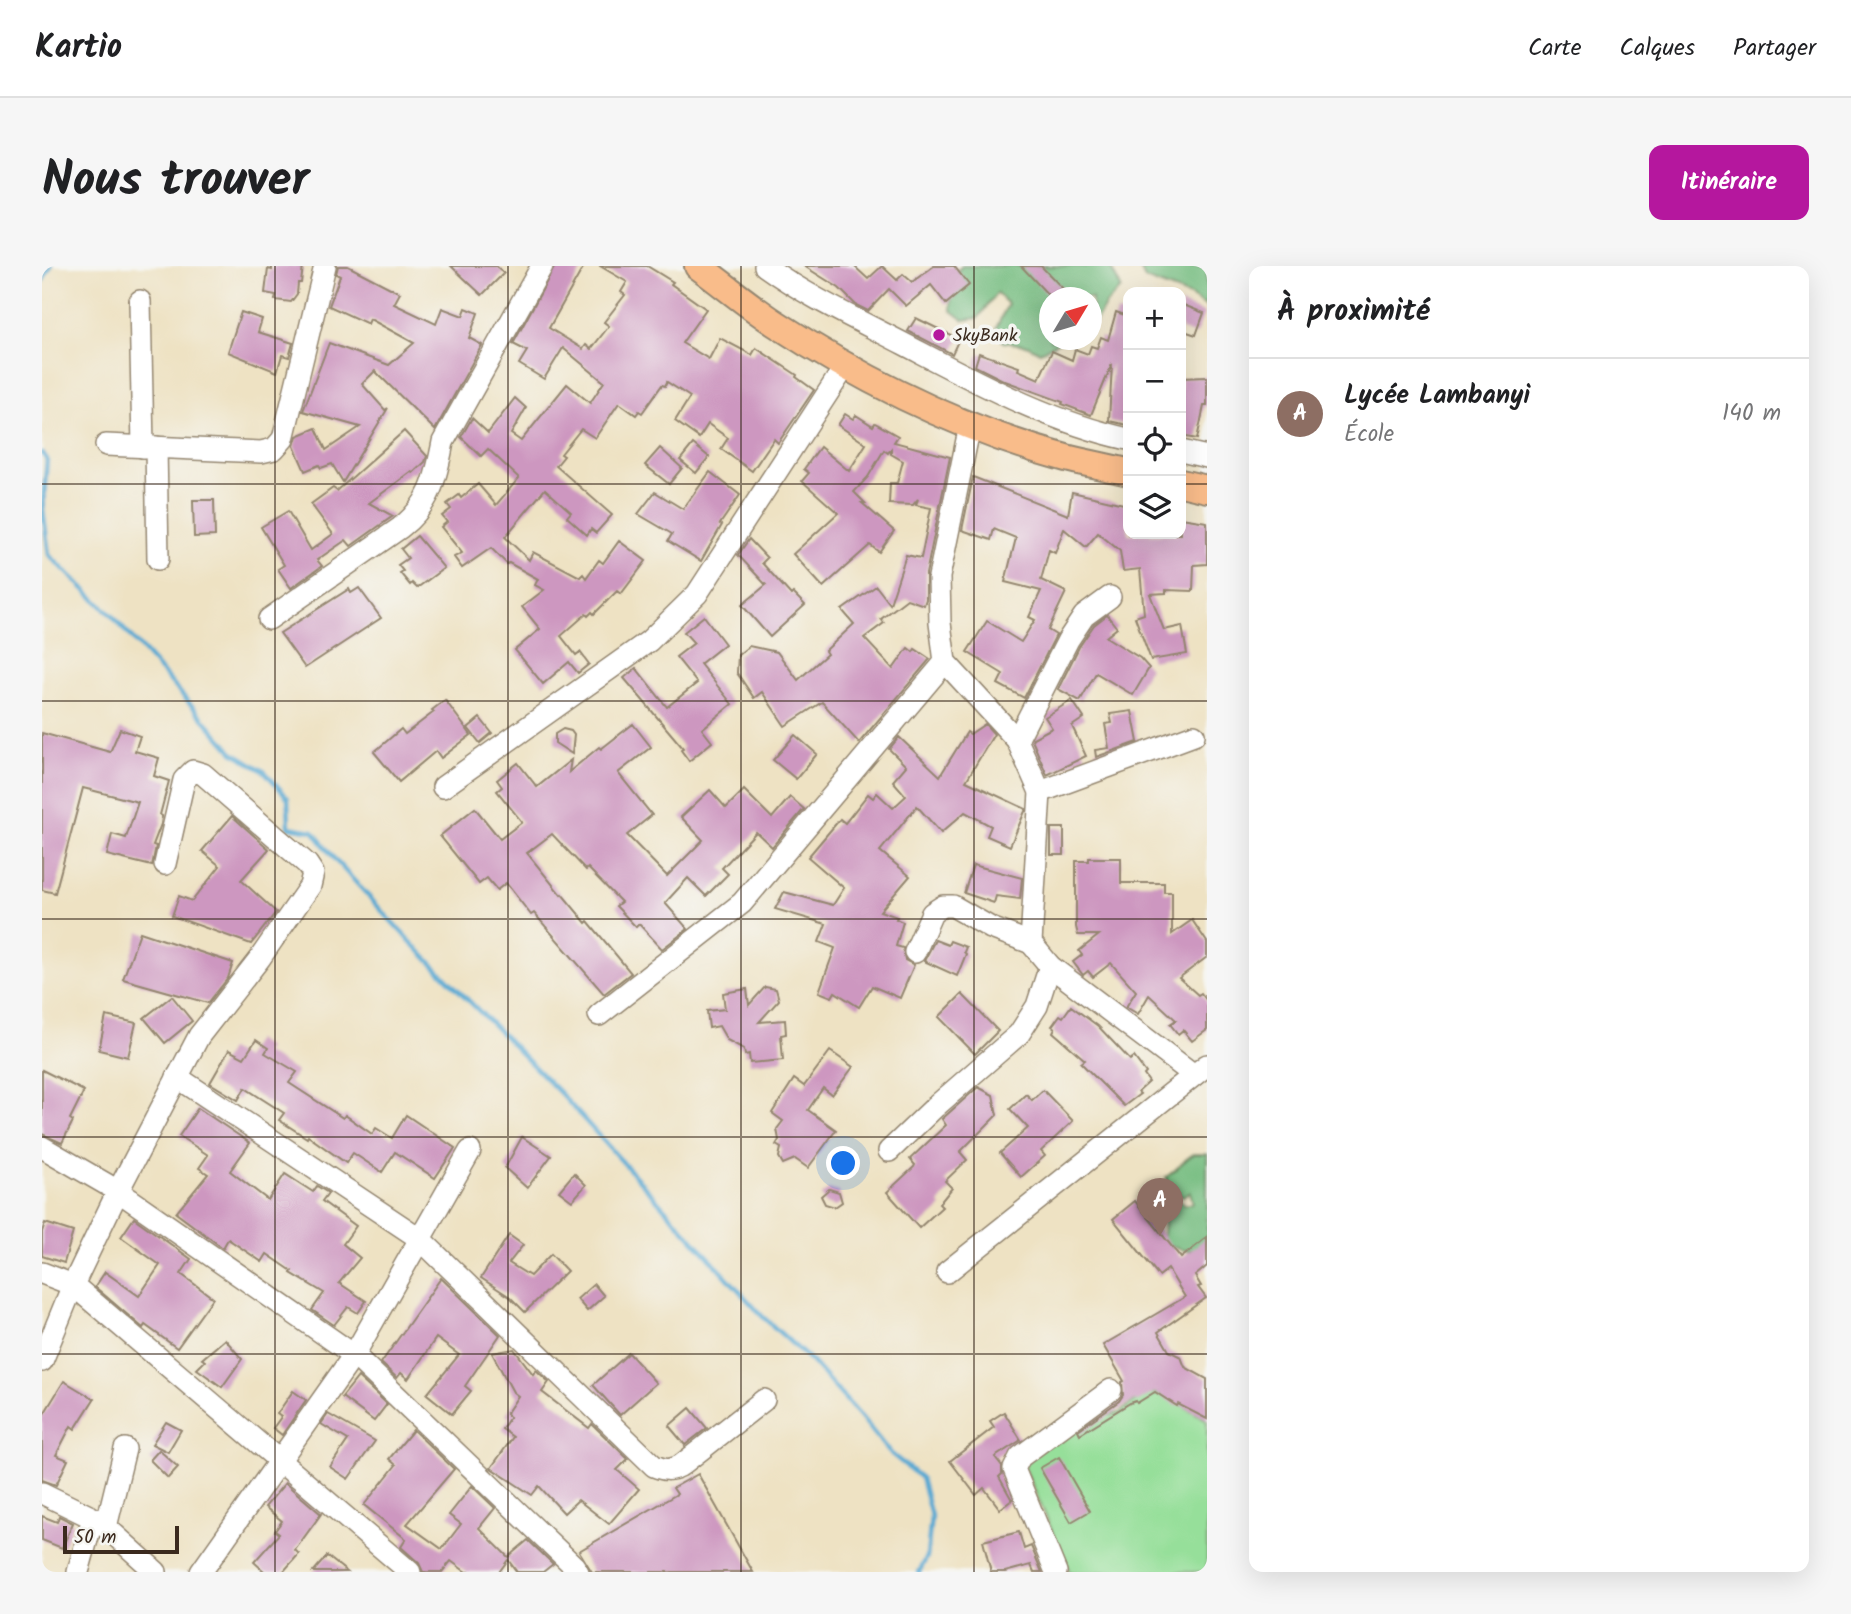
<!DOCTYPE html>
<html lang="fr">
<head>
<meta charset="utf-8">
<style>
  :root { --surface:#fff; --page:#f6f6f6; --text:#202124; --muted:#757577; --line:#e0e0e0; --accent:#b5179e }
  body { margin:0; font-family:Kalam,sans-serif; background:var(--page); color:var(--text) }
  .controls { position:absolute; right:21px; top:21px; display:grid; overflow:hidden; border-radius:14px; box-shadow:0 7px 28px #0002 }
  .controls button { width:63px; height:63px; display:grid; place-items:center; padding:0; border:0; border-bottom:2px solid var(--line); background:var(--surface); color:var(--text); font:35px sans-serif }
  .compass { position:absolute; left:997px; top:21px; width:63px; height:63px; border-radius:50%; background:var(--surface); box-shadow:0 7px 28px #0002; rotate:52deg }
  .scale { position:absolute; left:21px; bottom:18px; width:116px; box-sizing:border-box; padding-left:7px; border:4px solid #3b2a1e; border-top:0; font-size:19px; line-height:24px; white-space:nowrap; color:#3b2a1e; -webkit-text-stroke:5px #f6f6f2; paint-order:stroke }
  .you { position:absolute; left:802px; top:898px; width:24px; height:24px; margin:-18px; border:5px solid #fff; border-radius:50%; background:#1a73e8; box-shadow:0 0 0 10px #1a73e833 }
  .badge { display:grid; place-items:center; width:46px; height:46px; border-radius:50%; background:var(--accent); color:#fff; font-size:23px; font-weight:700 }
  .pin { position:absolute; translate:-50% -58px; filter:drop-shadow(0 2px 4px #0008) }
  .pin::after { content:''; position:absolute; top:37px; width:24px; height:21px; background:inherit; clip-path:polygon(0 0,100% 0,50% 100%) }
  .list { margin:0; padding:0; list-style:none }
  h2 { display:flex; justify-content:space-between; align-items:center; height:91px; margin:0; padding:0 28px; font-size:30px }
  h2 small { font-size:23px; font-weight:400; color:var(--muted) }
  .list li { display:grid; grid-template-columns:46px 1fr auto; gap:21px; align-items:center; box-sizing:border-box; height:112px; padding:0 28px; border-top:2px solid var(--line) }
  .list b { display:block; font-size:26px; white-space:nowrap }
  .list p { margin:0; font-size:23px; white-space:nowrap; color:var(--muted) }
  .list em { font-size:23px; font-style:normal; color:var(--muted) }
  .icon { flex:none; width:38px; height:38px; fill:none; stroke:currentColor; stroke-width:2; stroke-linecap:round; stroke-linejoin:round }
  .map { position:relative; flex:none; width:1165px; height:1306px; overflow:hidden; border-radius:14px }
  header { display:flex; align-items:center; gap:42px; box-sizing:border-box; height:98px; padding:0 35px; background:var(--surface); border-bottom:2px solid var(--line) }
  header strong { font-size:33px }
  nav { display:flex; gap:38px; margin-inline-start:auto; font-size:24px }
  .intro { display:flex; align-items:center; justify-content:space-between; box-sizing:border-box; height:168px; padding:0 42px }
  h1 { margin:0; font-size:49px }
  .button { padding:18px 32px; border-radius:14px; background:var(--accent); color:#fff; font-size:24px; font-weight:700 }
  main { display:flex; gap:42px; padding:0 42px }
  aside { flex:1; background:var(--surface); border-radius:14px; box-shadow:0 7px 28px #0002 }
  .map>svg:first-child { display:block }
  .green { fill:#96df9a; stroke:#68845c; stroke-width:2 }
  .forest { fill:#78be82; stroke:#5a7450; stroke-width:2 }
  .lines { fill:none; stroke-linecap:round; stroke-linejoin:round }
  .stream { stroke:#58a9d2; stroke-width:4.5 }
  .building { fill:#cd97c0 }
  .minor-casing { stroke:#948670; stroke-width:24 }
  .major-casing { stroke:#948670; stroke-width:30 }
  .minor { stroke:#fff; stroke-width:21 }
  .major { stroke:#f9bc8a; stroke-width:26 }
  .grid { fill:none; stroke:#3b2a1e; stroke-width:2; stroke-opacity:0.55 }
  .poi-dot { fill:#b5179e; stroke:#f6f6f2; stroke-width:2.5 }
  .labels { text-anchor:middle; stroke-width:7; stroke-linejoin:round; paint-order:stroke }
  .poi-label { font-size:18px; fill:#3b2a1e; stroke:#f6f6f2; text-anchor:start }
</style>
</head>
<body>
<header>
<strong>Kartio</strong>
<nav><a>Carte</a><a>Calques</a><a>Partager</a></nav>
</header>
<div class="intro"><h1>Nous trouver</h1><a class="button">Itinéraire</a></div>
<main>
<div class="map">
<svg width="1165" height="1306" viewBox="0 0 1165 1306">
  <rect width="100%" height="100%" fill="#f6f6f2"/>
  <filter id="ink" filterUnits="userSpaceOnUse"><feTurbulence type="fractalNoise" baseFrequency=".0143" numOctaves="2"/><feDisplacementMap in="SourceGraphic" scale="14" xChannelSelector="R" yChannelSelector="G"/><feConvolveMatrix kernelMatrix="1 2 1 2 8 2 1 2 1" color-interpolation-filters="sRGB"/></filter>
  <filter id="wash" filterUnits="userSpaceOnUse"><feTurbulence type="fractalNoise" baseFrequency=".00686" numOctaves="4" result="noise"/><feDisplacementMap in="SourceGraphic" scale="28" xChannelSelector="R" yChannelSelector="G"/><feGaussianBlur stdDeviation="1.57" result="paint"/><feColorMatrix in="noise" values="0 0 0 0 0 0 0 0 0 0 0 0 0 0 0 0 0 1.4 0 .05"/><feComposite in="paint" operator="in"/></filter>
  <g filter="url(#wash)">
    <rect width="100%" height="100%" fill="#eee2c3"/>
    <polygon class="green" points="1105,1126 1125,1130 1165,1154 1165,1306 1028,1306 981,1198 1021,1161 1077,1147"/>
    <g class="forest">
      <polygon points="920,0 1068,0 1079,22 1064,38 1050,61 1050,32 1008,32 1008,74 1020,74 998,86 985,79 961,76 954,62 966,38 955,27 936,52 922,54 909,44 910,10"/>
      <polygon points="1097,0 1165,0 1165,41 1148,30 1103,13"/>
      <path d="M1152,888H1165V976C1148,990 1138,984 1120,976L1122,957L1120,944C1126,935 1134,928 1143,939L1151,937L1148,926L1141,930C1131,926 1128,921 1124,911C1135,904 1141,894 1152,888Z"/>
    </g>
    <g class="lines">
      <g class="stream">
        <polyline points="0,16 9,0"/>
        <polyline points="0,187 5,193 1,243 7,289 70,350 191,486 223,506 246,532 247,561 271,565 294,595 364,671 519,828 721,1051 769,1095 820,1152 847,1186 879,1212 889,1250 885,1291 877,1306"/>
      </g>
    </g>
    <g id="blocks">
      <g class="building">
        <polygon points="230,0 261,0 259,17 256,17 255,28 249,36 233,34 234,29 223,27 226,3 230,4"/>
        <polygon points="296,0 306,0 358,27 352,38 394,58 400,42 421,50 424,42 436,47 427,72 440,79 393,164 333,105 320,118 343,144 346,142 301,216 290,198 279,202 277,199 263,205 252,180 255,170 274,162 284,184 318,161 261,145 287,77 347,99 372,77 328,53 326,58 287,40 298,10 294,8"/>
        <polygon points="409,0 454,0 462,7 440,29"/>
        <polygon points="513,0 542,0 507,62 541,83 544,79 549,83 567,60 562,56 583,29 579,26 585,16 558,0 605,0 631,16 629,18 664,43 640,77 667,93 678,72 710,89 714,82 755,109 754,111 772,124 736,177 732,173 710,205 679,183 686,172 666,158 657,172 633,155 648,131 625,116 623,120 620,119 600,147 597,145 594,149 577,137 553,172 539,163 519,188 522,190 514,200 570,249 554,267 549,263 545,269 525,251 529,246 503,223 463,271 487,294 491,286 538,311 541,308 544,312 557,294 561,297 577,275 604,295 579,328 575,325 552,348 550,346 546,350 544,348 519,370 534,389 538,386 547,398 536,407 527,396 501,418 473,384 498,363 480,341 502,324 493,319 496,313 467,297 465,298 449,282 420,302 412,291 420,287 399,261 405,256 400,250 409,243 405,238 417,229 419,232 436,218 454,239 477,212 446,183 439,190 419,171 430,152 446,167 473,132 484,142 469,168 479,175 525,118 548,137 562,116 521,82 502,113 477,98 485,85 471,78"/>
        <polygon points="762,0 812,0 826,13 840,0 855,14 861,8 870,16 892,0 912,0 927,19 904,38 889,19 864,40 847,23 826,45 814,39 797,22"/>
        <polygon points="979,0 999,0 1030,32 1009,32"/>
        <polygon points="1139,38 1162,47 1154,69 1139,64"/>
        <polygon points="199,46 220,53 216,66 251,77 247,91 240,89 235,106 186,86"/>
        <polygon points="1074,46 1086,50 1086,159 1067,155 1070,98 1049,149 1020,138 1021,136 963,115 933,100 937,87 977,101 976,104 997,113 1010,85 1030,94 1033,83 1046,88 1049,80 1055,82 1059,71 1066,74"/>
        <polygon points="874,52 917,73 910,88 866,65"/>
        <polygon points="1165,111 1165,140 1162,140 1155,173 1139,170 1139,112"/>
        <polygon points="803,148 811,153 814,149 831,160 833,157 856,170 852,176 908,191 884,308 884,333 882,339 865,333 839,353 842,357 822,372 851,403 866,382 871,386 873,383 888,393 817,477 780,436 743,460 720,426 712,432 695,407 696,389 707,380 735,386 756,414 785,388 783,385 812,358 800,344 834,320 848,338 864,289 879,292 889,242 874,239 876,233 871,239 847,238 848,217 855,217 861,195 849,188 849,183 846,187 842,184 826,211 812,226 823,237 820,237 852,265 837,286 828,279 781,321 751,288 796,247 760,215 767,207 762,203 778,181 807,205 824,178 796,159"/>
        <polygon points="362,165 385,190 383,196 371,207 369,206 327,237 351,250 309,280 304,274 275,294 280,300 249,322 236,303 242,299 219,261 246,245 269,284 291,268 269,238 291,222 295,225"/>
        <polygon points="651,178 667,191 654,207 638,194"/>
        <polygon points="618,182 640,202 627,218 603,199"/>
        <polygon points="668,206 698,229 678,258 680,259 659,295 626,275 630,268 596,248 613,226 641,243"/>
        <polygon points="931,211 1026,249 1030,226 1086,239 1086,268 1139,268 1139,252 1165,256 1165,298 1152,299 1151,325 1124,324 1124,327 1108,328 1122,364 1140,360 1145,388 1109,394 1093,351 1102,348 1098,303 1081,305 1078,285 1056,267 1044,281 1022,263 1013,287 1007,284 999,314 1024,326 1006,364 1014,369 982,432 956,418 961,408 925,386 945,355 979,376 993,354 987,351 999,325 963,316 974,272 952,263 949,274 920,264"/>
        <polygon points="151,234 172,234 173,270 152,271"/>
        <polygon points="375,270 402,302 375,322 370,317 368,319 358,307 361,305 356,299 366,292 359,283"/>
        <polygon points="707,273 725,292 720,297 749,329 751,327 763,339 728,371 700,339 724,319 696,289"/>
        <polygon points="317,322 339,352 263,402 238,367 307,323 309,327"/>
        <polygon points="1065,349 1075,362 1064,371 1098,392 1107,402 1091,429 1054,407 1038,435 1016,423 1037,381 1052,359"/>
        <polygon points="662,350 683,378 658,398 690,438 660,463 670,476 647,495 639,484 641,482 582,412 594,402 625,441 655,417 634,391 652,377 642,366"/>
        <polygon points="403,434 429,469 399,492 394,485 357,516 332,486 359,463 363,468 392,446 390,444"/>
        <polygon points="1030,434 1042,452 1030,460 1044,490 1005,509 990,474 991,472 1010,462 1003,451"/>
        <polygon points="1090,445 1096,476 1054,491 1053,484 1067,482 1063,458 1070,457 1068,448"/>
        <polygon points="438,452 450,467 438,477 426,462"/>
        <polygon points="591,458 609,481 576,507 610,549 585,569 625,610 661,574 639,551 668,524 684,542 702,524 730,552 748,531 762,543 730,581 714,566 680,602 686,608 664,630 646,612 623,637 646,663 620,683 597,658 594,661 574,640 579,636 546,602 544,604 510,568 485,587 519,629 520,628 544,657 546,655 589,707 562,728 492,647 489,649 464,617 455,624 445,612 437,618 398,570 433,542 458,573 480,556 455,525 460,521 455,514 476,497 495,521 529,494 527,506 557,481 559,483"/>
        <polygon points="943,458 952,468 924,515 984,543 968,580 945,570 949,560 923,546 899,567 875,540 838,585 868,610 838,645 855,651 854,653 861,656 854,680 861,682 863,694 872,699 858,732 830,720 817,741 793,726 790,731 777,726 793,682 777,676 784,658 733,643 742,626 791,639 802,622 766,591 798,553 803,557 826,528 831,532 835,527 851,542 864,530 851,515 864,500 847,483 857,471 898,510 925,466 928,468"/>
        <polygon points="78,463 98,470 93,485 117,492 112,510 127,515 118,549 120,550 119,558 111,579 114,580 110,600 65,589 70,568 84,572 96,536 41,522 13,627 0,624 0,467 68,486"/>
        <polygon points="521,463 529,465 532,469 530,488 513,477 513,468"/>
        <polygon points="753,469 775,488 754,513 731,494"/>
        <polygon points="190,550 227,583 199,614 234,646 209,678 130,650 137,630 150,635 178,600 160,585"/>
        <rect x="1009" y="562" width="13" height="27"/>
        <polygon points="1047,592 1079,592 1079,617 1122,617 1122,626 1130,626 1130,668 1150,654 1165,676 1165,691 1137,712 1156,729 1159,727 1165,735 1165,764 1150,775 1141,764 1136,768 1128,758 1134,754 1107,729 1096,748 1084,741 1094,725 1069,697 1051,711 1046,705 1041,709 1031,696 1040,689 1037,685 1057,669 1036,669 1034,661 1034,595 1047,595"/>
        <polygon points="931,599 980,612 978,633 954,630 952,637 922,627"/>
        <polygon points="98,666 191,697 186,712 166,737 81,713"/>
        <polygon points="893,674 906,679 908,675 924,681 922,686 924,688 915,710 882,695"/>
        <polygon points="723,721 734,723 737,734 717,756 743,754 744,768 739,769 741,794 708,797 707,788 703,789 702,783 685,774 677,760 667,762 665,745 683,743 681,727 705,723 707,739"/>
        <polygon points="920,728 956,765 933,788 897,751"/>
        <polygon points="130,730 150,755 123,777 102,752"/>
        <polygon points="1029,740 1056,760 1088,794 1092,791 1104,807 1102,809 1107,816 1096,826 1098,828 1082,840 1039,797 1043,794 1011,766 1013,762 1010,760 1018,749 1021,751"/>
        <polygon points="64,750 94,757 86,791 57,784"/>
        <polygon points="214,774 226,782 223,787 255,806 247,817 301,852 303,849 330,868 334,862 350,872 364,849 413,882 393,912 353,886 340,906 311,887 304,897 266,870 265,872 237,854 242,847 203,822 196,834 168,817 187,784 202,792"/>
        <polygon points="788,785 811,801 790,829 781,822 766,844 794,864 766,902 753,893 741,898 737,891 739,882 734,879 737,874 735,863 741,855 730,847 752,813 762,820"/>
        <polygon points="0,804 42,825 28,853 31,855 20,877 0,868"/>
        <polygon points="936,821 951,829 955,849 918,886 925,894 903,915 910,922 897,938 900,941 877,962 845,926 872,901 873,899 868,893 904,859 900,853"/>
        <polygon points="1001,824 1031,855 999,885 1003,890 979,911 958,887 986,862 968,843 984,828 990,834"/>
        <polygon points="156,842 208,877 188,905 226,934 243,908 271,926 275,920 286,927 280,935 314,960 301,978 318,992 297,1017 324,1035 316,1047 306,1041 292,1059 270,1044 282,1027 249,1007 250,1005 225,988 220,996 186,973 181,982 134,947 166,908 157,902 166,889 137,870"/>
        <polygon points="480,871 509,890 485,922 463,902"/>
        <polygon points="532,907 544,919 530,935 517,925"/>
        <polygon points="787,923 797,926 800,936 793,941 783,938 779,930"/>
        <polygon points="1093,935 1139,992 1165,971 1165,1000 1153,1010 1159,1020 1156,1021 1164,1032 1116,1066 1127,1085 1139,1091 1143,1101 1165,1113 1165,1153 1136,1138 1135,1140 1113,1126 1095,1137 1094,1135 1088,1137 1038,1168 1036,1164 1077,1135 1081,1129 1080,1116 1082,1115 1061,1079 1143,1031 1126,1003 1117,1010 1071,953"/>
        <polygon points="92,952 149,993 139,1008 171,1032 135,1082 103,1059 101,1062 53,1021 63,1006 97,1030 118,999 79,971"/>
        <polygon points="3,957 31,966 22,997 0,990 0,966"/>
        <polygon points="467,969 481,979 467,997 488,1010 509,988 525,1005 483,1046 468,1031 439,1012"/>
        <polygon points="399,1012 458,1069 423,1120 429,1125 410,1148 385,1128 417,1089 394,1072 366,1113 359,1107 355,1112 339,1097"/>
        <polygon points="552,1018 562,1030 545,1045 535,1033"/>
        <polygon points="183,1073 200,1093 180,1121 155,1103 163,1095 160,1093"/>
        <polygon points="472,1083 491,1108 494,1104 507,1116 500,1126 547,1162 550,1158 586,1193 575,1204 597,1223 567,1258 536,1234 522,1247 497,1220 490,1229 449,1202 471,1171 460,1163 468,1151 464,1148 476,1130 471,1126 450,1087"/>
        <polygon points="587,1087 614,1117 578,1149 551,1119"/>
        <polygon points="316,1111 345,1138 332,1155 300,1131"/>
        <polygon points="22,1115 52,1133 33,1163 29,1160 14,1189 26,1194 14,1219 0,1214 0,1151"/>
        <polygon points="251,1125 264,1134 240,1169 231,1162 239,1151 235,1148"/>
        <polygon points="648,1142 665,1162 643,1179 627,1160"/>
        <polygon points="962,1146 979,1174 953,1191 960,1200 960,1208 957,1211 970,1234 958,1243 942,1222 934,1229 908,1195 952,1161 948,1155"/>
        <polygon points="286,1148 333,1175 306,1213 288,1201 306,1174 279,1158"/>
        <polygon points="124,1156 139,1164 126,1186 110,1178"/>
        <polygon points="371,1164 412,1203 365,1258 400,1283 419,1258 407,1249 430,1220 453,1242 437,1262 466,1291 486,1274 511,1298 501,1306 475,1306 466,1294 457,1306 424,1306 409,1295 400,1306 381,1306 377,1297 359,1281 364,1273 322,1239 354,1199 347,1193"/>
        <polygon points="117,1184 136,1201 126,1212 108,1194"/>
        <polygon points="1017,1191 1048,1245 1029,1256 998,1202"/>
        <polygon points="656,1208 711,1306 550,1306 537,1285 635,1228 631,1222"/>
        <polygon points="243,1217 279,1248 253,1284 257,1288 241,1306 223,1306 212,1296 237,1268 233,1265 240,1255 223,1241"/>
        <polygon points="0,1250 15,1256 17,1250 31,1257 20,1282 0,1274"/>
        <polygon points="977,1266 982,1283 989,1280 1000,1306 992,1306 989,1299 963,1306 949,1306 941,1275"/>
        <polygon points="285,1290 305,1306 271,1306"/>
      </g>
    </g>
  </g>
  <g filter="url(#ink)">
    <use href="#blocks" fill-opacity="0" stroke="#948670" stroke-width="2"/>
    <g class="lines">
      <g class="minor-casing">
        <g id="minor">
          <path d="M723,0C766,31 814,53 862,78C933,115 1007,156 1086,173"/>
          <polyline points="98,35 101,181"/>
          <polyline points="928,159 897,311 898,357 903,396 975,474 998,526 989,677 1008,700 1152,809"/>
          <polyline points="64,179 219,186 232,183 241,173 283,0"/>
          <polyline points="114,181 116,293"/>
          <polyline points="1139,185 1165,191"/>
          <path d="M227,353L358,262C388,239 394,213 401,176L500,0"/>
          <polyline points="975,474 1026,374 1042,350 1068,331"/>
          <polyline points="401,521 607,375 655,328 804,99"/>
          <polyline points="998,526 1152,469"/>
          <polyline points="873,686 890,647 901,640 911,640 949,662 989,677"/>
          <polyline points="557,749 700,637 903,396"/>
          <path d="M135,811L377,972L612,1200C622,1204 628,1205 638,1200L722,1134"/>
          <polyline points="0,881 76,925 312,1089 532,1300 536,1306"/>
          <polyline points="847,885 893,841 977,768 995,740 1008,700"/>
          <polyline points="905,1006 1165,799"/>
          <polyline points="0,1007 31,1019 368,1306"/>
          <polyline points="0,1095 31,1019 76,925 157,770 218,692 268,620 271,607 265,598 161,508 151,505 142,514 123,598"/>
          <polyline points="0,1227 51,1252 36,1306"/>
          <polyline points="51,1252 64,1261 114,1306"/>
          <polyline points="64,1261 83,1183"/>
          <polyline points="159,1306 312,1089 428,885"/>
          <polyline points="1014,1306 972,1203 978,1191 1069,1124"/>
        </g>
      </g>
      <g class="major-casing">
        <g id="major">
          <path d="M656,0C682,19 707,40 733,57C822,115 921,164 1024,192C1044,197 1065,201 1086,206"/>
          <polyline points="1139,217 1165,223"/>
        </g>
      </g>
      <use href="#minor" class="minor"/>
      <use href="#major" class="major"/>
    </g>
  </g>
  <path class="grid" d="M233,0V1306M466,0V1306M699,0V1306M932,0V1306M0,218H1086M1139,218H1165M0,435H1165M0,653H1165M0,871H1165M0,1088H1165"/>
  <circle class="poi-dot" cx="897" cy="69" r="7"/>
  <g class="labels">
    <g class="poi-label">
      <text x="911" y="75">SkyBank</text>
    </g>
  </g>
</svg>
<div class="controls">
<button>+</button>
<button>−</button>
<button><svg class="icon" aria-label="locate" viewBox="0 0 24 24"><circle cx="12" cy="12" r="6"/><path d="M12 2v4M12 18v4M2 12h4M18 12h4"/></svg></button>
<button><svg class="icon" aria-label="layers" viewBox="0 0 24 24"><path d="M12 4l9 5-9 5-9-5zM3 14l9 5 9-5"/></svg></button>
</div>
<svg class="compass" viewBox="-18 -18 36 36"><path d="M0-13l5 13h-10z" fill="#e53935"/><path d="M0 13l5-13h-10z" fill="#757577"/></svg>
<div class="scale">50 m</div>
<div class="you"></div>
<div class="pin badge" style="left:1118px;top:970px;background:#8d6e63">A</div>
</div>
<aside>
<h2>À proximité<small></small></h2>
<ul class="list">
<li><span class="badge" style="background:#8d6e63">A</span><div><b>Lycée Lambanyi</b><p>École</p></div><em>140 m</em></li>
</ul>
</aside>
</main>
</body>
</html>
